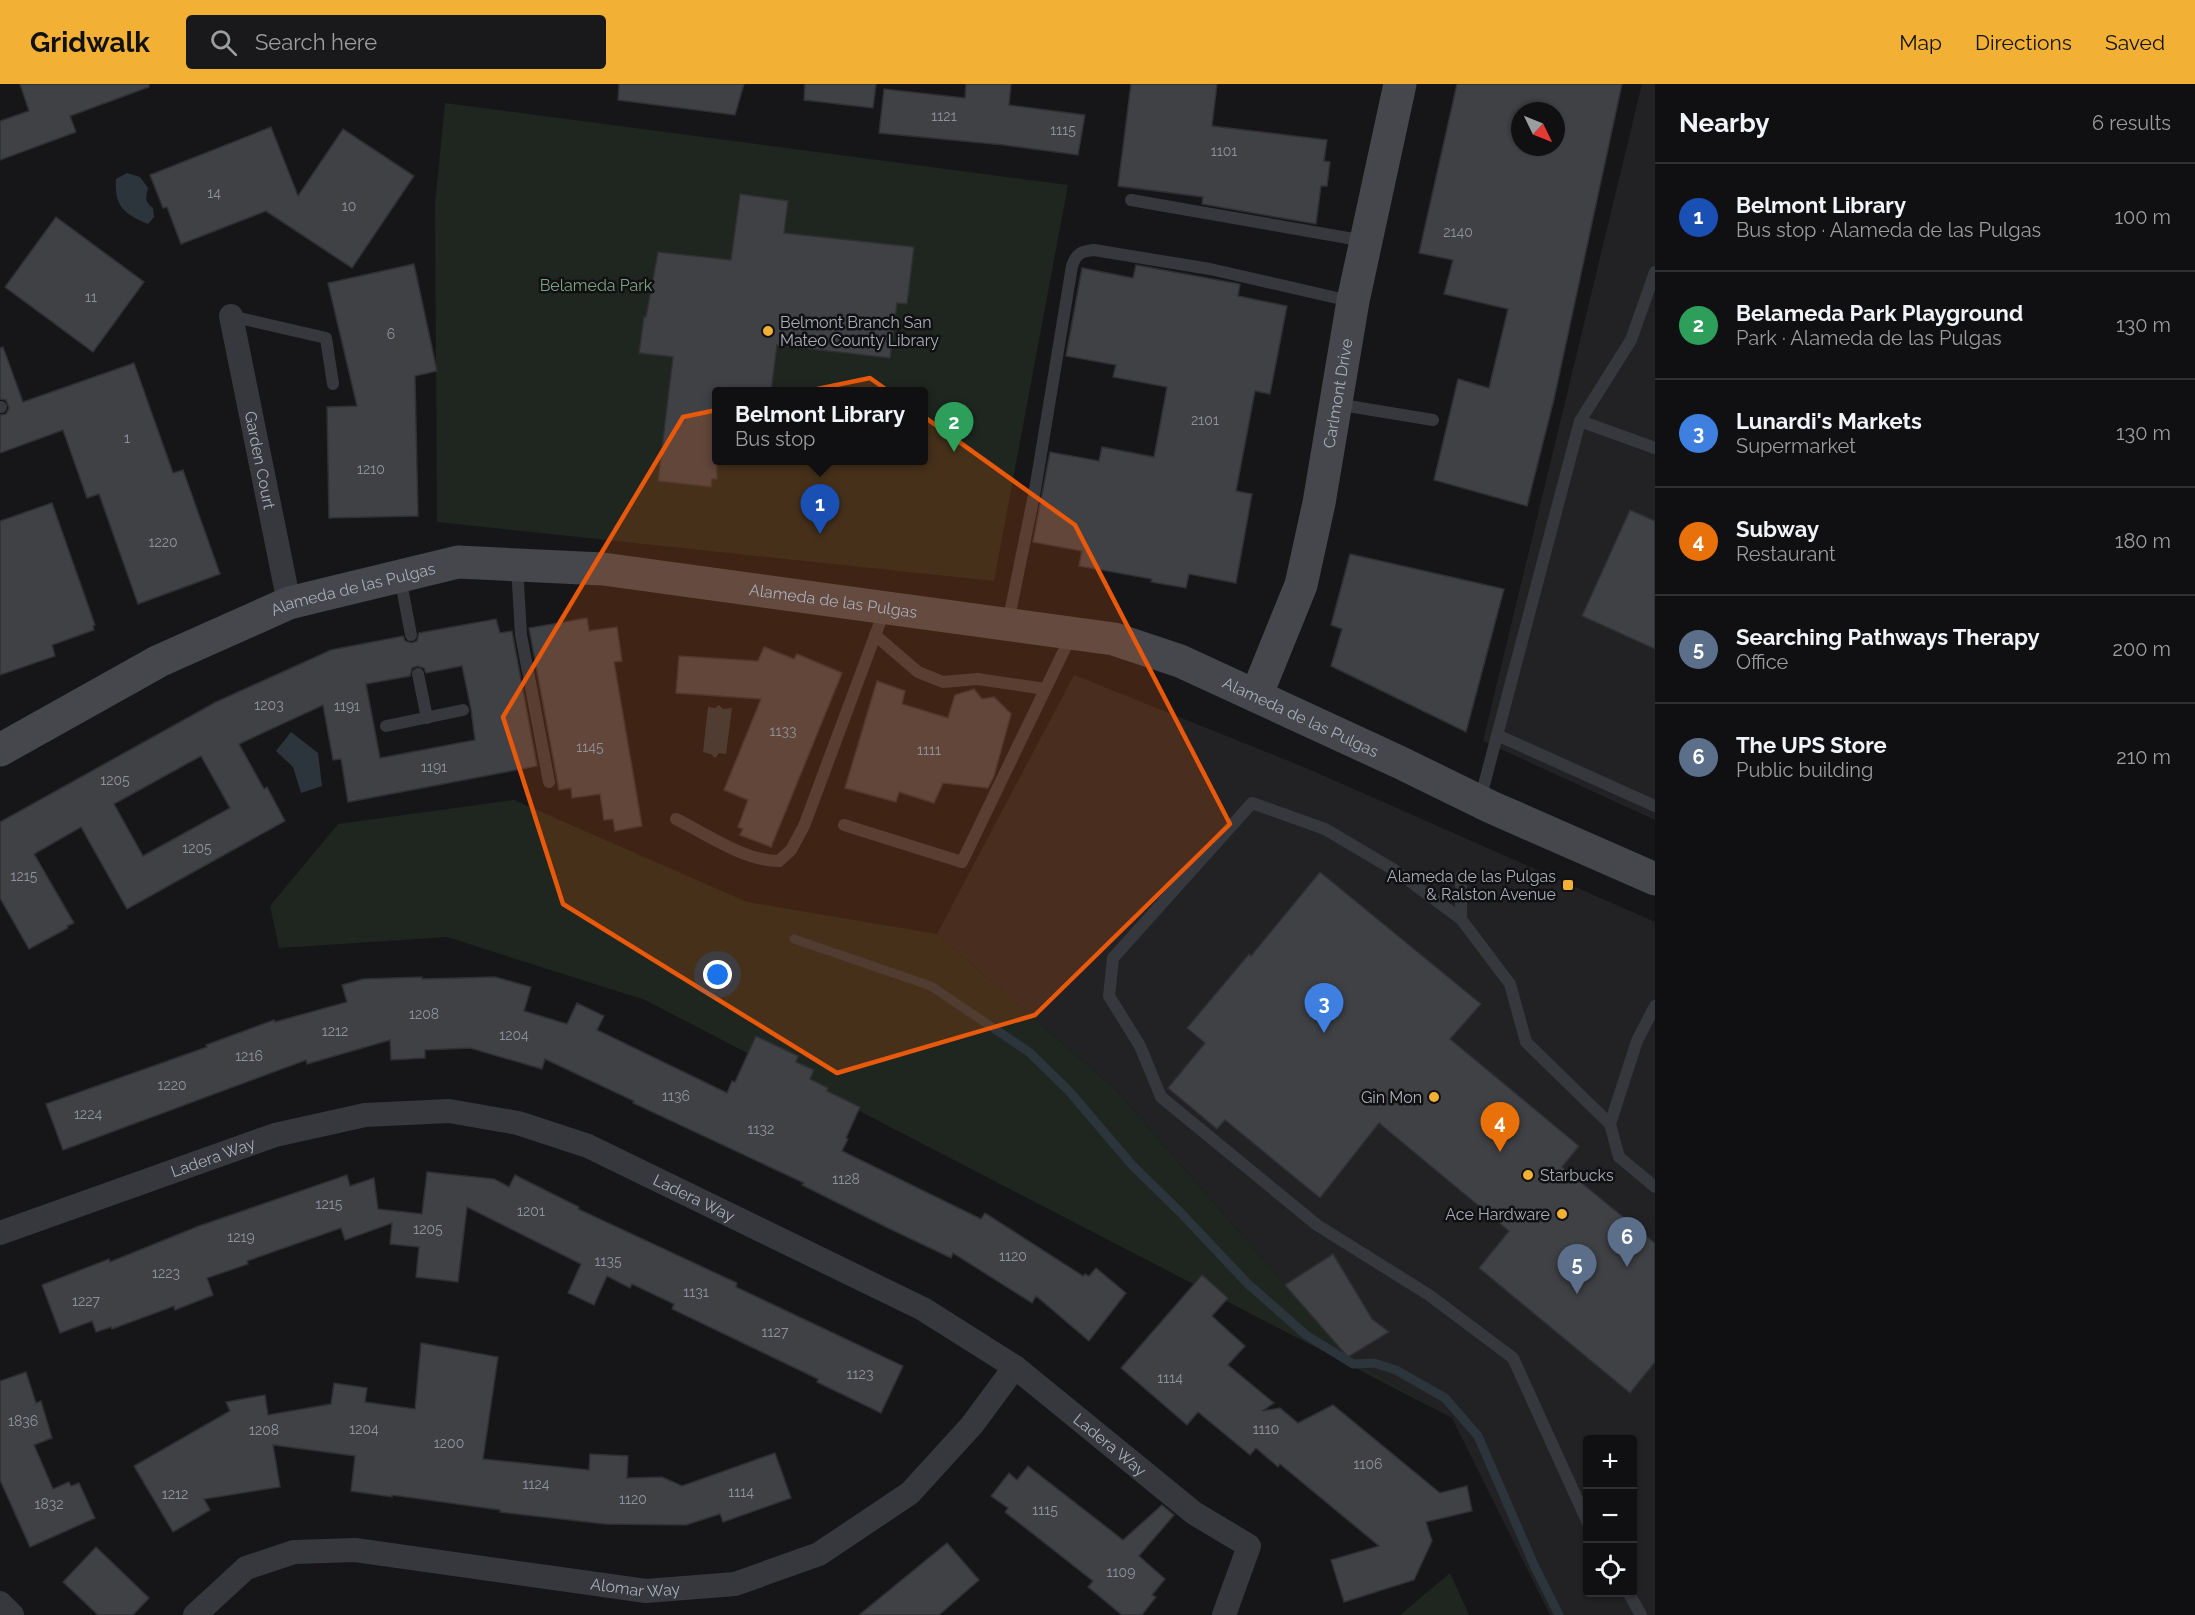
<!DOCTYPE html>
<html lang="en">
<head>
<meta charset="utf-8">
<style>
  :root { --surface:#101012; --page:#19191b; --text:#f1f3f6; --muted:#9c9d9f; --line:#303032; --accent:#f2b134 }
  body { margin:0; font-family:Raleway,sans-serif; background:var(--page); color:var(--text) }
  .controls { position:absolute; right:18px; bottom:18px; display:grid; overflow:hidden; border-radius:6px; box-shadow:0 2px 4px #0004 }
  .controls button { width:54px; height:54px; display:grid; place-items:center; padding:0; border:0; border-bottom:2px solid var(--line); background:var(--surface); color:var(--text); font:30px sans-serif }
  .compass { position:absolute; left:1511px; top:18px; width:54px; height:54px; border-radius:50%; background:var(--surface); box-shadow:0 2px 4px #0004; rotate:133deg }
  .you { position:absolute; left:718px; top:891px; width:21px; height:21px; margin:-15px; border:4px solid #fff; border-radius:50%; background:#1a73e8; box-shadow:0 0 0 9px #1a73e833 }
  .badge { display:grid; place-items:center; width:39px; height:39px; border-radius:50%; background:var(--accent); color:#fff; font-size:20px; font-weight:700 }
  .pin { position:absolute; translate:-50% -50px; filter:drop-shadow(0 2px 3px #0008) }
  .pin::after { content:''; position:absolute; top:32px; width:21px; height:18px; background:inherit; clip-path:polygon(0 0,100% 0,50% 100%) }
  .popup { position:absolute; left:712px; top:303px; width:216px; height:78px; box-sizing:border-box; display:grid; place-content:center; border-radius:6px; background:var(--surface); filter:drop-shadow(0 2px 4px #0005); font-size:20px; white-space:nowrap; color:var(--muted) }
  .popup b { font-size:22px; color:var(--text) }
  .popup::after { content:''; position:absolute; left:50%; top:100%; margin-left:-12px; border:12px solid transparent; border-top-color:var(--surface) }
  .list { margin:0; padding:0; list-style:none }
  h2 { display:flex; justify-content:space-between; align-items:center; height:78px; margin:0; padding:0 24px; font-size:26px }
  h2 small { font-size:20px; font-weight:400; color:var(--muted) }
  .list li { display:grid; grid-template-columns:39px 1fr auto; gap:18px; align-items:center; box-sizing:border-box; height:108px; padding:0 24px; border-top:2px solid var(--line) }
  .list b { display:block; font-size:22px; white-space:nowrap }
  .list p { margin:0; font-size:20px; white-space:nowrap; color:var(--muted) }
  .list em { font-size:20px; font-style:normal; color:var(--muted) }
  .icon { flex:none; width:33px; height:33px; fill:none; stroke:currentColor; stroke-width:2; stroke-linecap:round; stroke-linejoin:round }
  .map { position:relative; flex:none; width:1655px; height:1531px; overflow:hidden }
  header { display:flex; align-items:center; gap:36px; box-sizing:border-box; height:84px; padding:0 30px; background:var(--accent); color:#111 }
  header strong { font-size:28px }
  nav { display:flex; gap:33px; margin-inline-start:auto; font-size:21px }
  .search { width:420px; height:54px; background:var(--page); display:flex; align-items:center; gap:15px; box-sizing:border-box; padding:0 21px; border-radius:6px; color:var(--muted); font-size:22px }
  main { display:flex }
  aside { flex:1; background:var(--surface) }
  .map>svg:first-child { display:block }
  .built { fill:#222225; fill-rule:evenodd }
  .green { fill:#1e261f; fill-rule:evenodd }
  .water { fill:#2c353c }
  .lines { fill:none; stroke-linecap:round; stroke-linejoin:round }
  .stream { stroke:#2c353c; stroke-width:9 }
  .building { fill:#404145; stroke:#303034; stroke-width:1.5; fill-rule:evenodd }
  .lane { stroke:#37383d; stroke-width:12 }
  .street { stroke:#37383d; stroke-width:24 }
  .secondary { stroke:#45474d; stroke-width:33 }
  .marked { fill:#e8590c; fill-opacity:0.2; stroke:#e8590c; stroke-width:4.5; stroke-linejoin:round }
  .poi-dot { fill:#f2b134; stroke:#111113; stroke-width:2 }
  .labels { text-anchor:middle; stroke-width:5; stroke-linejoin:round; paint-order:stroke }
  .number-label { font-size:14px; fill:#8e929b }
  .park-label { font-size:16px; fill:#7fa381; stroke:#111113 }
  .poi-label { font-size:16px; fill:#a8adb8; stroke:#111113; text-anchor:end }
  .street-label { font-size:16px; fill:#a8adb8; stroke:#111113 }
</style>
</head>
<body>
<header>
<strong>Gridwalk</strong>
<div class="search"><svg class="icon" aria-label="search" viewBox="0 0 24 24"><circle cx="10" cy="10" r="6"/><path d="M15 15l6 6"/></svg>Search here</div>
<nav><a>Map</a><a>Directions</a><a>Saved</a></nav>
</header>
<main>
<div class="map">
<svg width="1655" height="1531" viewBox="0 0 1655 1531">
  <rect width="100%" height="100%" fill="#161618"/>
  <g class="built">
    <polygon points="1642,0 1655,0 1655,736 1483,657"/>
    <path d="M1074,591L1306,684L1655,838V1531H1550L1452,1334L1348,1273L1115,1005L937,850ZM1588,1356H1632V1508H1588Z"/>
  </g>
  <g class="green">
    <path d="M445,19L1068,101L994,497L437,438L435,120ZM716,308H924V376H716Z"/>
    <polygon points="514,716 747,818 937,850 1115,1005 1348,1273 1452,1334 645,916 447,853 279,864 270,822 338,740"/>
    <polygon points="1450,1489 1469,1531 1400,1531"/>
  </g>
  <g class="water">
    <path d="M127,89L140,93L148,104C146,113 144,118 153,124L154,133L148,140C124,130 114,122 116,95Z"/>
    <polygon points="719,621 723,625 732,624 726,670 719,669 715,674 711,670 703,668 708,623 715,624"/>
    <polygon points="291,648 318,669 322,702 301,709 293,683 276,667"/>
  </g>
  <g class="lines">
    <polyline class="stream" points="794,855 931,902 1029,968 1069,1007 1132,1081 1180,1128 1248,1200 1306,1251 1353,1280 1374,1279 1396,1286 1445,1314 1478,1352 1534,1481 1559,1531"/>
  </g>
  <g class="building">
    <polygon points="20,0 149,0 149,3 70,32 76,48 0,76 0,37 29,27"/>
    <polygon points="619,0 744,0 735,31 618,16"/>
    <polygon points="805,0 876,0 873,24 804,16"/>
    <polygon points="966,0 1011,0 1009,21 1085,31 1078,71 1004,61 879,49 884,5 965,14"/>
    <polygon points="1131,0 1217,0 1212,42 1327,56 1324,77 1330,78 1327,102 1321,102 1316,140 1202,120 1203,113 1118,102"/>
    <path d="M1457,0H1622L1554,315L1527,422L1434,396L1458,295L1489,304L1508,225L1444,210L1453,176L1419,169ZM1520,27H1556V63H1520Z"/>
    <polygon points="271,43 298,112 343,45 414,92 352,184 266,127 181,160 167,123 163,124 150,91"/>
    <polygon points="740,110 788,117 784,149 914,163 907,220 897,219 890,274 777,261 771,308 717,308 717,395 712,395 711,403 658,397 673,273 639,269 644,233 646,233 658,168 731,176"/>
    <polygon points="56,133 144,198 93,268 5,203"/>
    <polygon points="414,180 437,287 415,292 418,432 329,434 327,323 357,322 328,199"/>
    <polygon points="1136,181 1240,200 1238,212 1287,222 1270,310 1255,307 1236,407 1252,410 1236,499 1189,490 1186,504 1151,498 1152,495 1079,482 1082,467 1033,458 1050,368 1099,377 1102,363 1154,373 1167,303 1113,293 1116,281 1066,272 1082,184 1133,194"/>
    <polygon points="3,263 23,318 134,279 173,389 183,386 220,490 138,520 99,410 87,414 63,346 0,369 0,331 6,330 9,324 6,316 0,315 0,264"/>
    <polygon points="52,419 95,541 93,542 94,546 52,561 55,572 0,591 0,437"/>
    <polygon points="1630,426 1655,437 1655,565 1582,532"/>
    <polygon points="1350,470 1504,505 1466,648 1331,582 1342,545 1331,541"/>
    <polygon points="587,534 589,547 617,543 622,577 614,578 642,742 615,747 613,735 604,736 600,710 572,714 571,704 559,706 529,544"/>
    <path d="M496,535L500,549L512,547L537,682L348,718L341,675L333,676L323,621L239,660L264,705L267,703L285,737L127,825L81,743L34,770L74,839L67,842L68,844L29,865L0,814V738L216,618L331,566L403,552L405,557L412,559L417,557L419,549ZM417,582L424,584L426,589L462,582L471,625L475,656L380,674L366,600L410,592L412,584ZM201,672L230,724L143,772L114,720Z"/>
    <polygon points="764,563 794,575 797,570 842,589 771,763 740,751 743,745 738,743 748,716 724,706 761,615 676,609 679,572 758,577"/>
    <polygon points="877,597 905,607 902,620 948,634 955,611 974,605 982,615 994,613 1011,630 994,692 988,704 943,699 934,719 899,708 896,718 845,704"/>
    <polygon points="1320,788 1481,920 1450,955 1579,1062 1562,1083 1655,1159 1655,1278 1630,1309 1479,1184 1509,1147 1379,1039 1320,1114 1225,1036 1217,1045 1168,1004 1205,959 1187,944 1249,870 1251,872"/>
    <polygon points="422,893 422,895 495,893 531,903 524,927 567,940 577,919 604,932 597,946 727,1009 732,997 735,998 756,952 798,972 796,978 814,986 810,995 828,1004 827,1007 860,1023 846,1054 848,1055 842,1067 981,1135 985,1129 1083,1192 1085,1190 1089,1192 1096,1184 1126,1209 1089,1257 1036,1212 1032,1219 953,1169 951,1174 888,1144 802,1101 804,1099 633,1019 634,1017 545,975 542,985 470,964 425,966 425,974 391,976 390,956 307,980 306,976 63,1066 46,1020 207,963 206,961 274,936 275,938 347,918 342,901 363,895"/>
    <polygon points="427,1088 494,1095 509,1103 515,1091 579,1123 578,1125 737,1199 736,1203 903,1282 881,1329 817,1298 818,1295 672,1225 674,1220 632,1200 630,1204 607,1192 594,1221 568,1209 581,1180 467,1123 458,1198 416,1193 419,1163 390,1160 392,1139 345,1156 341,1144 247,1177 248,1180 207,1194 213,1211 175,1226 174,1222 112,1245 111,1243 96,1248 92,1237 60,1249 42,1201 109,1175 110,1178 199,1142 347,1091 350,1102 374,1094 378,1125 422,1130"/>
    <polygon points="1333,1170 1372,1235 1389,1248 1348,1273 1285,1201"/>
    <polygon points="1202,1191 1228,1214 1212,1232 1245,1262 1228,1281 1274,1319 1262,1327 1280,1324 1298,1339 1333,1321 1440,1409 1467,1402 1472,1427 1426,1438 1432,1457 1414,1496 1344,1518 1331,1476 1379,1462 1280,1380 1278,1383 1256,1364 1250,1371 1198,1328 1187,1341 1121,1284"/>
    <polygon points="421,1259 498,1273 483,1375 589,1386 590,1370 628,1372 627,1394 662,1393 682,1402 775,1369 791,1414 723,1438 720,1430 686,1441 605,1440 500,1428 500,1426 392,1411 392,1413 351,1407 355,1372 273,1361 280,1403 204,1415 210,1426 173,1448 134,1382 230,1327 226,1318 265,1311 268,1331 331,1320 334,1299 367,1304 365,1318 415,1325"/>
    <polygon points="26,1288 36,1319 41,1317 52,1354 34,1361 53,1405 69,1398 71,1402 79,1399 95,1434 30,1463 0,1396 0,1297"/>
    <polygon points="1028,1382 1123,1456 1162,1421 1174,1431 1139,1472 1165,1495 1152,1511 1156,1513 1142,1531 1122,1531 1088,1503 1093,1497 1005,1428 1008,1424 991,1412 1009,1389 1017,1396"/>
    <polygon points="947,1459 979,1496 939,1531 859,1531"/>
    <polygon points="96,1463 149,1514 133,1531 98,1531 63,1498"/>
  </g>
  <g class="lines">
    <g class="lane">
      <polyline points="1131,116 1365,157"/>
      <polyline points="231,232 326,254 333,300"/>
      <polyline points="1336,320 1433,336"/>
      <polyline points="0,323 1,323"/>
      <polyline points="1580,337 1655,364"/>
      <polyline points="517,482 521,551 549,698"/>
      <polyline points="400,493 411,551"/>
      <path d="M1008,539L1035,406L1072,182C1076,170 1081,167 1094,166L1210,185L1350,217"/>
      <polyline points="875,551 918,588 943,598 978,595 1045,605"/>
      <polyline points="418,590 427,634"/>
      <polyline points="386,642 463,626"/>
      <polyline points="1497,651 1655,722"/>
      <polyline points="1480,716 1580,337 1631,256 1655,188"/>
      <path d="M676,735C707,750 744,777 779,777L791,766L804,742L885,525"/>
      <polyline points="844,741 962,778 1071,552"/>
      <polyline points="1461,792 1461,835 1510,900 1526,958 1610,1040 1619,1073 1655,1103"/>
      <polyline points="1461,835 1396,787 1325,745 1252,719 1113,874 1109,912 1140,962 1161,1013 1317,1141 1429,1211 1513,1274 1588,1439"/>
      <polyline points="1610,1040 1637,957 1655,922"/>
      <polyline points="1628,1508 1641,1531"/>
    </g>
    <g class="street">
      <path id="s1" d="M231,232L289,519"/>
      <path id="s2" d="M0,1149L275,1051L365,1031L449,1027L518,1039L588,1062L923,1225L1015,1283L1194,1429L1249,1462L1224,1531"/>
      <polyline points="0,1519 12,1531"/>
      <path id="s3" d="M195,1531L246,1484L294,1468L355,1466L646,1507L735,1500L819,1470L910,1409L972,1341L1015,1283"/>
    </g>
    <g class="secondary">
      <path id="s4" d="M1256,612L1301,501L1319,419L1353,217L1400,0"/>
      <path id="s5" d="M0,666L159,577L289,519L458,478L603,485L1114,555L1180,577L1399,678L1491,723L1655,795"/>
    </g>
  </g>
  <path class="marked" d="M870,294L1075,441L1230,740L1035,931L837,989L563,820L503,633L683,333Z"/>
  <g class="poi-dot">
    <circle cx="768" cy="247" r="6"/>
    <rect x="1562" y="795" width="12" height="12" rx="3"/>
    <circle cx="1434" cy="1013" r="6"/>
    <circle cx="1528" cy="1091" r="6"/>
    <circle cx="1562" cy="1130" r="6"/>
  </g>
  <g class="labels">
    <g class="number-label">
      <text x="944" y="37">1121</text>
      <text x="1063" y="51">1115</text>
      <text x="1224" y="72">1101</text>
      <text x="214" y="114">14</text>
      <text x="349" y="127">10</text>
      <text x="1458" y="153">2140</text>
      <text x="91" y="218">11</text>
      <text x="391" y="255">6</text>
      <text x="1205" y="341">2101</text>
      <text x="127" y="359">1</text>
      <text x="371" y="390">1210</text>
      <text x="163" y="463">1220</text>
      <text x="269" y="626">1203</text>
      <text x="347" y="627">1191</text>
      <text x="783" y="652">1133</text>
      <text x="590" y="668">1145</text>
      <text x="929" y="671">1111</text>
      <text x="434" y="688">1191</text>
      <text x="115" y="701">1205</text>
      <text x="197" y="769">1205</text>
      <text x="24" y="797">1215</text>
      <text x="424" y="935">1208</text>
      <text x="335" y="952">1212</text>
      <text x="514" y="956">1204</text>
      <text x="249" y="977">1216</text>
      <text x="172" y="1006">1220</text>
      <text x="676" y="1017">1136</text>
      <text x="88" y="1035">1224</text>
      <text x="761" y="1050">1132</text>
      <text x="846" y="1100">1128</text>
      <text x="329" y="1125">1215</text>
      <text x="531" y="1132">1201</text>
      <text x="428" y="1150">1205</text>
      <text x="241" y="1158">1219</text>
      <text x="1013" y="1177">1120</text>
      <text x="608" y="1182">1135</text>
      <text x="166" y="1194">1223</text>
      <text x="696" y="1213">1131</text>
      <text x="86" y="1222">1227</text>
      <text x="775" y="1253">1127</text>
      <text x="860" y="1295">1123</text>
      <text x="1170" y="1299">1114</text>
      <text x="23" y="1342">1836</text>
      <text x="364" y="1350">1204</text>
      <text x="1266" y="1350">1110</text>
      <text x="264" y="1351">1208</text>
      <text x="449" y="1364">1200</text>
      <text x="1368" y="1385">1106</text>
      <text x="536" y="1405">1124</text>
      <text x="741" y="1413">1114</text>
      <text x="175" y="1415">1212</text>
      <text x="633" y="1420">1120</text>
      <text x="49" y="1425">1832</text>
      <text x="1045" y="1431">1115</text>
      <text x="1121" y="1493">1109</text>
    </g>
    <g class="park-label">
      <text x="596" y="207">Belameda Park</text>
    </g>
    <g class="poi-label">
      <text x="780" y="244" text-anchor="start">Belmont Branch San<tspan x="780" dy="18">Mateo County Library</tspan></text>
      <text x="1556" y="798">Alameda de las Pulgas<tspan x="1556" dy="18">&amp; Ralston Avenue</tspan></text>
      <text x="1422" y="1019">Gin Mon</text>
      <text x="1540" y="1097" text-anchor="start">Starbucks</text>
      <text x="1550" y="1136">Ace Hardware</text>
    </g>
    <g class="street-label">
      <text dy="6" stroke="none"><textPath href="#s4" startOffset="315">Carlmont Drive</textPath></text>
      <text dy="6" stroke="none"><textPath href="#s1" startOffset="147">Garden Court</textPath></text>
      <text dy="6" stroke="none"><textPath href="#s5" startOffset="390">Alameda de las Pulgas</textPath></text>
      <text dy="6" stroke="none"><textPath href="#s5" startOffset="876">Alameda de las Pulgas</textPath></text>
      <text dy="6" stroke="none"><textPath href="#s5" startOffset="1362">Alameda de las Pulgas</textPath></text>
      <text dy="6" stroke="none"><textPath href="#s2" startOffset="226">Ladera Way</textPath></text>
      <text dy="6" stroke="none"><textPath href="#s2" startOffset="730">Ladera Way</textPath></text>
      <text dy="6" stroke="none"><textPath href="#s2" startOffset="1216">Ladera Way</textPath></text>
      <text dy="6" stroke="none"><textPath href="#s3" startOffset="464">Alomar Way</textPath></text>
    </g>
  </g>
</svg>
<div class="controls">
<button>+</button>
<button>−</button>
<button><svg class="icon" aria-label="locate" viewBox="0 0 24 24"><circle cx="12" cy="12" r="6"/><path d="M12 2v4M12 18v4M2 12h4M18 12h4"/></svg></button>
</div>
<svg class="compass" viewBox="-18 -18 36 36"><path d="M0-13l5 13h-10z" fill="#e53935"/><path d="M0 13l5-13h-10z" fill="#9c9d9f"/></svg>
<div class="you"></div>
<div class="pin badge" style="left:820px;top:450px;background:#1a4fb4">1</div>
<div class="popup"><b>Belmont Library</b>Bus stop</div>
<div class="pin badge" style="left:954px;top:368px;background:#2e9e5b">2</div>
<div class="pin badge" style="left:1324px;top:949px;background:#3f7fe0">3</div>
<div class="pin badge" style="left:1500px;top:1068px;background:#e8710a">4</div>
<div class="pin badge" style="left:1577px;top:1210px;background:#5c6f8a">5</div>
<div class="pin badge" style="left:1627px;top:1183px;background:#5c6f8a">6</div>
</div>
<aside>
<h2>Nearby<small>6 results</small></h2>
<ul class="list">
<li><span class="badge" style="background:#1a4fb4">1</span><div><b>Belmont Library</b><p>Bus stop · Alameda de las Pulgas</p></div><em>100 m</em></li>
<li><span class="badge" style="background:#2e9e5b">2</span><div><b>Belameda Park Playground</b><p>Park · Alameda de las Pulgas</p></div><em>130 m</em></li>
<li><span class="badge" style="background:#3f7fe0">3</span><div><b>Lunardi's Markets</b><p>Supermarket</p></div><em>130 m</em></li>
<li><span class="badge" style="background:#e8710a">4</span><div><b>Subway</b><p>Restaurant</p></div><em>180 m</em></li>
<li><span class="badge" style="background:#5c6f8a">5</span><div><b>Searching Pathways Therapy</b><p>Office</p></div><em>200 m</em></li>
<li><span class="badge" style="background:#5c6f8a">6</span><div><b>The UPS Store</b><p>Public building</p></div><em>210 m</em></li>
</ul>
</aside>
</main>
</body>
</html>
